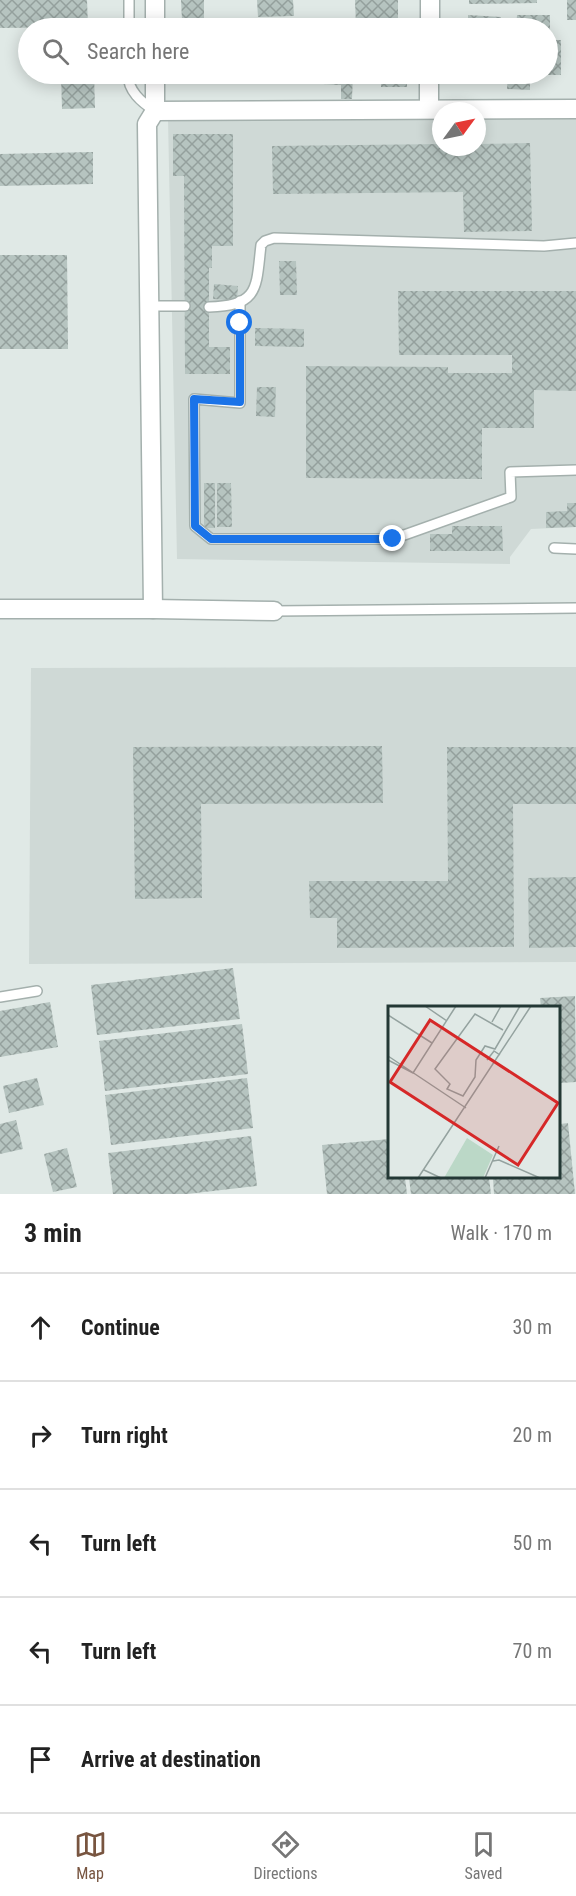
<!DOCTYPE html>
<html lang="en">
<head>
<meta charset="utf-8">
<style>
  :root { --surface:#fff; --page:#f2f2f2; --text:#222; --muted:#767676; --line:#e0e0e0; --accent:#785540 }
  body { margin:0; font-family:"Roboto Condensed",sans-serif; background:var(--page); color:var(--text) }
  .compass { position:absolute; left:432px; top:102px; width:54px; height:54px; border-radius:50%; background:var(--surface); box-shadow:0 3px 15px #0003; rotate:57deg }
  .stop { position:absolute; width:18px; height:18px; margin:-14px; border:4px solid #1a73e8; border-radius:50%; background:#fff }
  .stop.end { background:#1a73e8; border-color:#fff; box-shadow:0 2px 6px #0008 }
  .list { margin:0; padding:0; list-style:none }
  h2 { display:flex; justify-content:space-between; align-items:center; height:78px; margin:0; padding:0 24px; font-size:26px }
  h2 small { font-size:20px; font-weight:400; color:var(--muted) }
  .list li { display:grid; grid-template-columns:39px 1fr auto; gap:18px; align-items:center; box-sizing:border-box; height:108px; padding:0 24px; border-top:2px solid var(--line) }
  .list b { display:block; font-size:22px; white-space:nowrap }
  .list em { font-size:20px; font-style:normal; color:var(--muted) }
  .icon { flex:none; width:33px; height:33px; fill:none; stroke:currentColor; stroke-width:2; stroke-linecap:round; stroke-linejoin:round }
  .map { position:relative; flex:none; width:576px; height:1194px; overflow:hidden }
  .search { position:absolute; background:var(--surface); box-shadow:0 3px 15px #0003; left:18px; right:18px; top:18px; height:66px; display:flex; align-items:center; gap:15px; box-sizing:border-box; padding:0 21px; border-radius:33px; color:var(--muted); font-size:22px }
  .sheet { height:618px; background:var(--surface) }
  nav { display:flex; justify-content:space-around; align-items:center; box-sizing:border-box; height:84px; border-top:2px solid var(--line); background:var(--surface); font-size:16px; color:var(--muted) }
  nav a { display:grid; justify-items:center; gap:3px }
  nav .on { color:var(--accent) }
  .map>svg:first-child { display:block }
  .built { fill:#cfd9d6 }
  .building { fill:url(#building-cross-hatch) }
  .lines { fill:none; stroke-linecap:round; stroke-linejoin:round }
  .lane-casing { stroke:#a4b0ad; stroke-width:12 }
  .street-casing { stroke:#a4b0ad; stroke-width:21 }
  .lane { stroke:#fff; stroke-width:9 }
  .street { stroke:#fff; stroke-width:18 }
  .route { stroke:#1a73e8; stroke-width:8 }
  .inset-road { fill:none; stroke:#94a29f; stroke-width:1.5 }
  .view { fill:#d62828; fill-opacity:0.15; stroke:#d62828; stroke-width:3 }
  .inset-edge { fill:none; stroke:#233835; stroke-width:3 }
</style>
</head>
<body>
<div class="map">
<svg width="576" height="1194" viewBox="0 0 576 1194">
  <defs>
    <pattern id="building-cross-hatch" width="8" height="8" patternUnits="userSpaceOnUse" patternTransform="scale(1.5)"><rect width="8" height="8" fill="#b6c4c0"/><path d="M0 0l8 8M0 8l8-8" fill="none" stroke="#94a09d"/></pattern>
  </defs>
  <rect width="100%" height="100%" fill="#e0e9e6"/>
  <g class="built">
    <polygon points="168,119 441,119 441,147 477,147 477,119 576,119 576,527 531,529 510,557 510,564 177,559"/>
    <polygon points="576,667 576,962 29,964 31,668"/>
  </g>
  <g class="building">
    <polygon points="0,0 87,0 88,27 0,28"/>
    <polygon points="181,0 204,0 204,19 182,20"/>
    <polygon points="257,0 293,0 294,16 258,17"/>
    <polygon points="355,0 398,0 398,26 356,26"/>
    <polygon points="469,0 537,0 537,3 469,4"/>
    <rect x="567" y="0" width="9" height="20"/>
    <polygon points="468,15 501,17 500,28 468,28"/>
    <polygon points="517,15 550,15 550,34 548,34 548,28 516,28"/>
    <rect x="548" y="40" width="13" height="35"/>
    <polygon points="61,74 94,74 95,108 62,109"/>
    <polygon points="324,74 353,74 352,99 341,99 341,85 323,84"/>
    <rect x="381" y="74" width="26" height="13"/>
    <rect x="470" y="74" width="32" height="8"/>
    <polygon points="508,74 530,74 530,90 507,89"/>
    <polygon points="173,134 233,134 233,246 212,246 212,268 209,268 209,347 230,347 230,374 185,374 184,176 173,176"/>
    <polygon points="530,143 532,231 464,232 463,192 273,194 272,146 441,144 441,147 477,147 477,144"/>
    <polygon points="93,152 93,184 0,186 0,154"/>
    <polygon points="0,255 67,255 68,349 0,349"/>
    <polygon points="279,261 296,261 297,295 280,295"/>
    <polygon points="214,284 238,286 237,301 213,299"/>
    <polygon points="398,291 576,291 576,391 534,390 534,428 482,428 482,479 306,478 306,366 448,367 448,373 512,373 512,355 399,355"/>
    <polygon points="255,328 304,329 304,347 255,346"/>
    <polygon points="257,387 276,387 275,417 256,416"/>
    <rect x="204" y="483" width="11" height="45"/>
    <polygon points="217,483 231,483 232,527 217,527"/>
    <polygon points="567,503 576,503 576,527 546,528 546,512 567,511"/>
    <polygon points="452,526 502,526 503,551 430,551 430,534 452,534"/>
    <polygon points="382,746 383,803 201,804 202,898 135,899 133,747"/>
    <polygon points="447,747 576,747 576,804 513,804 514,947 337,948 337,918 310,918 309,881 448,881"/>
    <polygon points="576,877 576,947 529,948 528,878"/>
    <polygon points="233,968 240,1019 97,1035 91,985"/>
    <polygon points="575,996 576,1082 560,1083 560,1008 541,1008 540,998"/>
    <polygon points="50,1002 58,1047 0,1057 0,1011"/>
    <polygon points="242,1024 248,1074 105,1091 99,1041"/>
    <polygon points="37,1078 44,1105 9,1113 3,1086"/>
    <polygon points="247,1078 253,1128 111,1145 105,1095"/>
    <polygon points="16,1120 23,1149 0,1154 0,1124"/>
    <polygon points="568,1123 575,1194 494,1194 493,1178 560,1178 560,1124"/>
    <polygon points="251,1136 257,1186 187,1194 113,1194 108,1153"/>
    <polygon points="390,1139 390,1178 405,1178 407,1194 327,1194 322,1145"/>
    <polygon points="67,1148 77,1187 53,1192 44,1154"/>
    <polygon points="409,1178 489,1178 491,1194 411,1194"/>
  </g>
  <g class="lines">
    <g class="lane-casing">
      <g id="lane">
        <polyline points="129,28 129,0"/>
        <path d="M128,74C128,91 141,102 155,111"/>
        <polyline points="240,301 240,403 194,399 195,526 211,539 393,539 511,497 510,472 576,470"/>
        <polyline points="150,306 185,306"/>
        <path d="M209,307C260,306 256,287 261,245L265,241L274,238L544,246L576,243"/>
        <polyline points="554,548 576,549"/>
        <polyline points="274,611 576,608"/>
        <polyline points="0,997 37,991"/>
      </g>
    </g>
    <g class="street-casing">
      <g id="street">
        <polyline points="155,28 155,0"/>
        <polyline points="430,28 430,0"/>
        <polyline points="429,108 429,74"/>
        <polyline points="155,111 576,109"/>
        <polyline points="0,609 153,609 274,611"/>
        <polyline points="153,609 147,124 155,111 155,74"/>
      </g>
    </g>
    <use href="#lane" class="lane"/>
    <use href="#street" class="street"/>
  </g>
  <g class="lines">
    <polyline class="route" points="240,323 240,402 194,399 195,526 211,539 393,539"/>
  </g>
  <g transform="translate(388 1006)">
    <rect width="172" height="172" fill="#e0e9e6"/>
    <path d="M79,132L105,149L95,172H56Z" fill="#bbd8c7"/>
    <path class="inset-road" d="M37,0L59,15M0,9L44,37M104,16L113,0M115,24L87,8L47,63L62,78L59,83L75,90L87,71L88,54L97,40L107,43L132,0M0,50L78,102M0,54L25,67L68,0M99,54L106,45L112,49M105,155L111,154L152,172M36,164L53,172M30,172L143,0M97,172L111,140"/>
    <path class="view" d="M42,14L170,97L130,159L2,76Z"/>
    <rect width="172" height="172" class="inset-edge"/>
  </g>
</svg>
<svg class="compass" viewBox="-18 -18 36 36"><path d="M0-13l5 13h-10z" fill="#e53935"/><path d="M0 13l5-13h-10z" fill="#767676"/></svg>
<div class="stop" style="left:240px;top:323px"></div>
<div class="stop end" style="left:393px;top:539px"></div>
<div class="search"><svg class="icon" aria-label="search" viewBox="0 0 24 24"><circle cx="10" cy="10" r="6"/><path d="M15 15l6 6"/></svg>Search here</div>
</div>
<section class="sheet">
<h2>3 min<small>Walk · 170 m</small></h2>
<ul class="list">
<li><svg class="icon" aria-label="ahead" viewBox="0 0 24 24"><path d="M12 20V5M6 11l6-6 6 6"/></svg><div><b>Continue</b></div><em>30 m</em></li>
<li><svg class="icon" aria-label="right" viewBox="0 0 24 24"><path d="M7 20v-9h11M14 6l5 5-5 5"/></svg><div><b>Turn right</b></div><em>20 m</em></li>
<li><svg class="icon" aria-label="left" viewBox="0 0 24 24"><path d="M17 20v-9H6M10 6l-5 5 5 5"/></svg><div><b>Turn left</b></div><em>50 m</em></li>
<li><svg class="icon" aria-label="left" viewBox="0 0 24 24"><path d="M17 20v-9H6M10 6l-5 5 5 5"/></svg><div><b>Turn left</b></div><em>70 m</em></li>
<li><svg class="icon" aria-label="arrive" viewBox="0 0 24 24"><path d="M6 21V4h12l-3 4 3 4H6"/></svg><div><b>Arrive at destination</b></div></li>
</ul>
</section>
<nav>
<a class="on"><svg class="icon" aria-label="map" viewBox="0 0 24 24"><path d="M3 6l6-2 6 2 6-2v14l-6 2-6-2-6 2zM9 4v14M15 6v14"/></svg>Map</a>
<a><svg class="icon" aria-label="directions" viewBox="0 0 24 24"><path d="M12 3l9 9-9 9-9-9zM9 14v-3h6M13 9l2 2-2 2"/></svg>Directions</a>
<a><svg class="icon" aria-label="saved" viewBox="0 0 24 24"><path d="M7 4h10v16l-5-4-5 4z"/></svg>Saved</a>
</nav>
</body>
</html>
